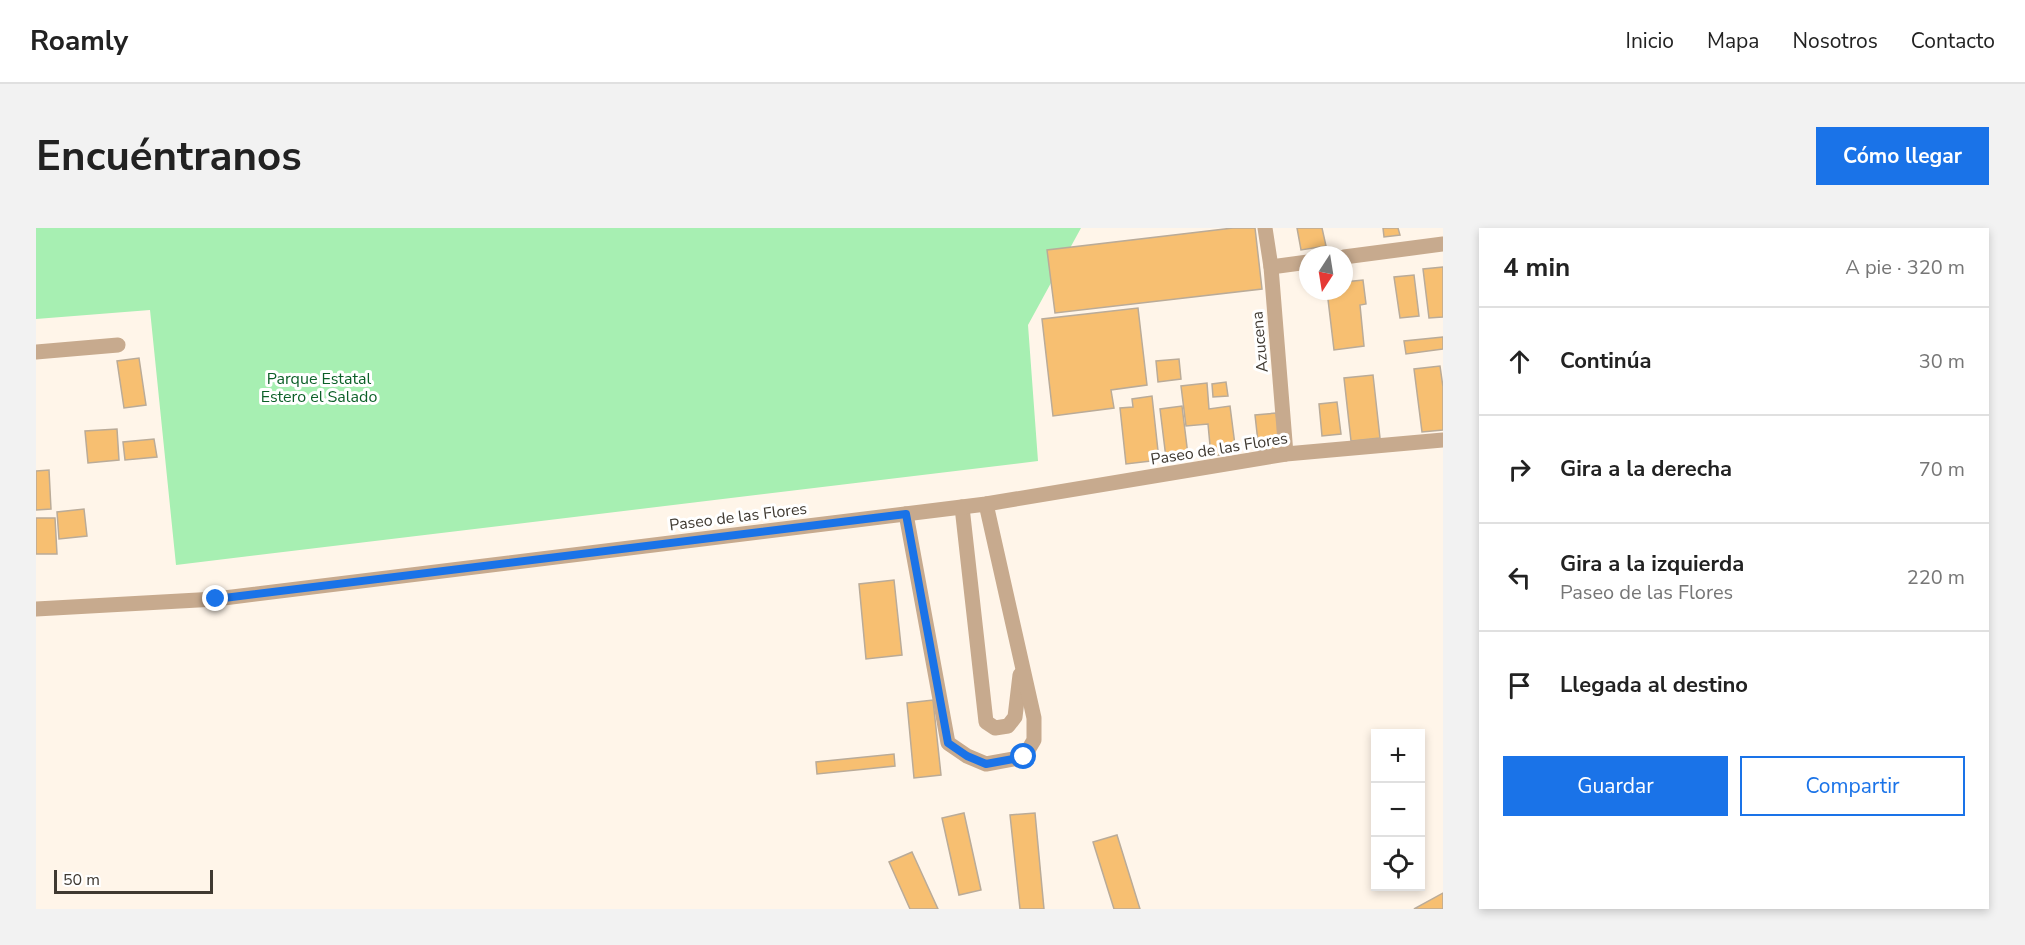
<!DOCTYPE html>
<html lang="es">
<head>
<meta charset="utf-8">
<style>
  :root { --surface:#fff; --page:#f2f2f2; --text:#222; --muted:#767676; --line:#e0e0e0; --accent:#1a73e8 }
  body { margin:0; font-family:"Nunito Sans",sans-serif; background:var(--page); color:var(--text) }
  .controls { position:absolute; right:18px; bottom:18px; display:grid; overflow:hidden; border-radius:0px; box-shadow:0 3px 9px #0003 }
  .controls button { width:54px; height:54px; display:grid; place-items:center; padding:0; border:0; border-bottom:2px solid var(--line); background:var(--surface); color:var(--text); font:30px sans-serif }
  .compass { position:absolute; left:1263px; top:18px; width:54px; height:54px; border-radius:50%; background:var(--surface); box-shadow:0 3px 9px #0003; rotate:192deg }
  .scale { position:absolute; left:18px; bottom:15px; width:159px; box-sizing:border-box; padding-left:6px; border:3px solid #3f3931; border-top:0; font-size:16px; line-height:21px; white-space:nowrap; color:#3f3931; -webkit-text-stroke:4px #fff; paint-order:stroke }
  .stop { position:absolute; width:18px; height:18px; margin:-14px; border:4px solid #1a73e8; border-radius:50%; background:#fff }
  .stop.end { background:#1a73e8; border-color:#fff; box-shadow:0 2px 6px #0008 }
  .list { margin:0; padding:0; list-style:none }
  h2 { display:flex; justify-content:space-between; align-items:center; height:78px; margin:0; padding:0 24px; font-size:26px }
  h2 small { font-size:20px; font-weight:400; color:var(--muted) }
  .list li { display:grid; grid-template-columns:39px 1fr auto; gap:18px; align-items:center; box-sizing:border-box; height:108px; padding:0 24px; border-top:2px solid var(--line) }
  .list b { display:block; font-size:22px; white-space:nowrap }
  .list p { margin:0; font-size:20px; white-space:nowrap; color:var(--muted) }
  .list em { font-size:20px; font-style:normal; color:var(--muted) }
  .actions { display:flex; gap:12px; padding:18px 24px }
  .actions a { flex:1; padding:14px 0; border:2px solid var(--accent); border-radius:0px; text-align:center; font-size:21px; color:var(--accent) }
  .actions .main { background:var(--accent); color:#fff }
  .icon { flex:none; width:33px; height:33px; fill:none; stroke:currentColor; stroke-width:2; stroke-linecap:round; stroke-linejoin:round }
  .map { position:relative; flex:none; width:1407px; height:681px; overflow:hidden; border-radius:0px }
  header { display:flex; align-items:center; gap:36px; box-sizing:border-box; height:84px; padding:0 30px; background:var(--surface); border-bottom:2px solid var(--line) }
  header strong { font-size:28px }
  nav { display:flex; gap:33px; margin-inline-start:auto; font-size:21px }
  .intro { display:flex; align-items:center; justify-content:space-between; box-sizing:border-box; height:144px; padding:0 36px }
  h1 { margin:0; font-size:42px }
  .button { padding:15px 27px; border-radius:0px; background:var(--accent); color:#fff; font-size:21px; font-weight:700 }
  main { display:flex; gap:36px; padding:0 36px }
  aside { flex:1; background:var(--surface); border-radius:0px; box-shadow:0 3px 9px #0003 }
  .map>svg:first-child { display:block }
  .green { fill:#a7efb2 }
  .building { fill:#f7bf71; stroke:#baab98; stroke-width:1.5 }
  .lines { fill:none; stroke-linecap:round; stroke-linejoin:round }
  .minor { stroke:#c7aa8e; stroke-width:15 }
  .route { stroke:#1a73e8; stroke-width:8 }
  .labels { text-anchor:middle; stroke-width:6; stroke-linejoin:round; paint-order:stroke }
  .street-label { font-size:16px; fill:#3f3931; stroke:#fff }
  .park-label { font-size:16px; fill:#0b5f27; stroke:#fff }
</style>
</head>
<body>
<header>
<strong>Roamly</strong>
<nav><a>Inicio</a><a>Mapa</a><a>Nosotros</a><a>Contacto</a></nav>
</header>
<div class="intro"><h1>Encuéntranos</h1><a class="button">Cómo llegar</a></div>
<main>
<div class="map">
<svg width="1407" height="681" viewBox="0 0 1407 681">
  <rect width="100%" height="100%" fill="#fff5e9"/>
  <polygon class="green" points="0,0 1045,0 992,97 1002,233 140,337 114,82 0,91"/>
  <g class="building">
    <polygon points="1197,0 1219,0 1226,61 1019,85 1011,22"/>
    <polygon points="1261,0 1286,0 1290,18 1265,22"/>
    <polygon points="1347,0 1362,0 1364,7 1348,9"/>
    <polygon points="1407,39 1407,89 1393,90 1387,41"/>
    <polygon points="1378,47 1383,88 1364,90 1358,49"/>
    <polygon points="1327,52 1330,76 1324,77 1328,118 1298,122 1291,63 1308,63 1308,54"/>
    <polygon points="1102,80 1111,157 1075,162 1078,180 1017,188 1006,91"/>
    <polygon points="1407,109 1407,121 1370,126 1368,113"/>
    <polygon points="103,130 110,177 88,180 81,133"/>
    <polygon points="1143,131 1145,151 1122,154 1120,133"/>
    <polygon points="1404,138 1407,159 1407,202 1386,204 1378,141"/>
    <polygon points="1337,147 1344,210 1315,213 1308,150"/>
    <polygon points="1190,154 1192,168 1177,169 1176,156"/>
    <polygon points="1171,155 1173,181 1194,178 1200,225 1175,228 1172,196 1150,198 1145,158"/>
    <polygon points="1116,168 1123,232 1090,236 1084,180 1097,179 1096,171"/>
    <polygon points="1301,174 1305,206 1286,208 1283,176"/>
    <polygon points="1146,178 1152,227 1130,230 1124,181"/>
    <polygon points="1240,185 1245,220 1223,223 1219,187"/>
    <polygon points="81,201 83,232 52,235 49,203"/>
    <polygon points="118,211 121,229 89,232 87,214"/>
    <polygon points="13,242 15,281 0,282 0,243"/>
    <polygon points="48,281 51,308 23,311 21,284"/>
    <polygon points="0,290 19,290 21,326 0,326"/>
    <polygon points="858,352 866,427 830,431 823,356"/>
    <polygon points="897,472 905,547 878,550 871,475"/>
    <polygon points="858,526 859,538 781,546 780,534"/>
    <polygon points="928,585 945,662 923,667 906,590"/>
    <polygon points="999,585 1008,681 984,681 974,587"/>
    <polygon points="1081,607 1104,681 1078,681 1057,614"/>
    <polygon points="876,624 902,681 874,681 853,634"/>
    <polygon points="1407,665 1407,681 1378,681"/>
  </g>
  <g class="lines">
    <g class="minor">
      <polyline points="1229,0 1235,39 1250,226"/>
      <polyline points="1308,29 1407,16"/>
      <polyline points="1235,39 1272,34"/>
      <polyline points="0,124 82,117"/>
      <polyline points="926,279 950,494 959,500 972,498 979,489 984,447"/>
      <polyline points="870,286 912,515 931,528 950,536 988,529 998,512 998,490 950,276"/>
      <polyline points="0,381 180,371 950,276 1250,226 1407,212"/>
    </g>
  </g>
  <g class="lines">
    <polyline class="route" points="180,371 870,286 912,515 931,528 950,536 988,529"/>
  </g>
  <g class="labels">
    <g class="street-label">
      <text transform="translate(1223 114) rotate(-95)" y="6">Azucena</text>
      <text transform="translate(1183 220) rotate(-9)" y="6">Paseo de las Flores</text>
      <text transform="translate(702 288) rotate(-7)" y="6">Paseo de las Flores</text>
    </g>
    <g class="park-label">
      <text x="283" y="156">Parque Estatal<tspan x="283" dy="18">Estero el Salado</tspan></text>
    </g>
  </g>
</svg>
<div class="controls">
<button>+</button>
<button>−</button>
<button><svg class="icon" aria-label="locate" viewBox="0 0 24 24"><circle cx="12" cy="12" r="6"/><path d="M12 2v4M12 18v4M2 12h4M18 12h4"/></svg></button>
</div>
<svg class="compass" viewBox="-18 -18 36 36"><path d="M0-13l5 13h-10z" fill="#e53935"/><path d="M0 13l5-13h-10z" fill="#767676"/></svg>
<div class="scale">50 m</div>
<div class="stop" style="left:988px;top:529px"></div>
<div class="stop end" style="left:180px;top:371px"></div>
</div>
<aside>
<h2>4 min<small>A pie · 320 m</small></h2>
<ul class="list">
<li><svg class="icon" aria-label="ahead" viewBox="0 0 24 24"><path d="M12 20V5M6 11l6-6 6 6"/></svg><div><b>Continúa</b></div><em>30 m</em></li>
<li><svg class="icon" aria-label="right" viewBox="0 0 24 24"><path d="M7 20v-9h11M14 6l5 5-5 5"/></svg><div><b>Gira a la derecha</b></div><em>70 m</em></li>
<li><svg class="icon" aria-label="left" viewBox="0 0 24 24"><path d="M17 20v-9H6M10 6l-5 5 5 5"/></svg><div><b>Gira a la izquierda</b><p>Paseo de las Flores</p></div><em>220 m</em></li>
<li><svg class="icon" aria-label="arrive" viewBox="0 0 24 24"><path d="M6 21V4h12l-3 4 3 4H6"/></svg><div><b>Llegada al destino</b></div></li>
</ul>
<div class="actions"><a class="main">Guardar</a><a>Compartir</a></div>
</aside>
</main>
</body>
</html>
